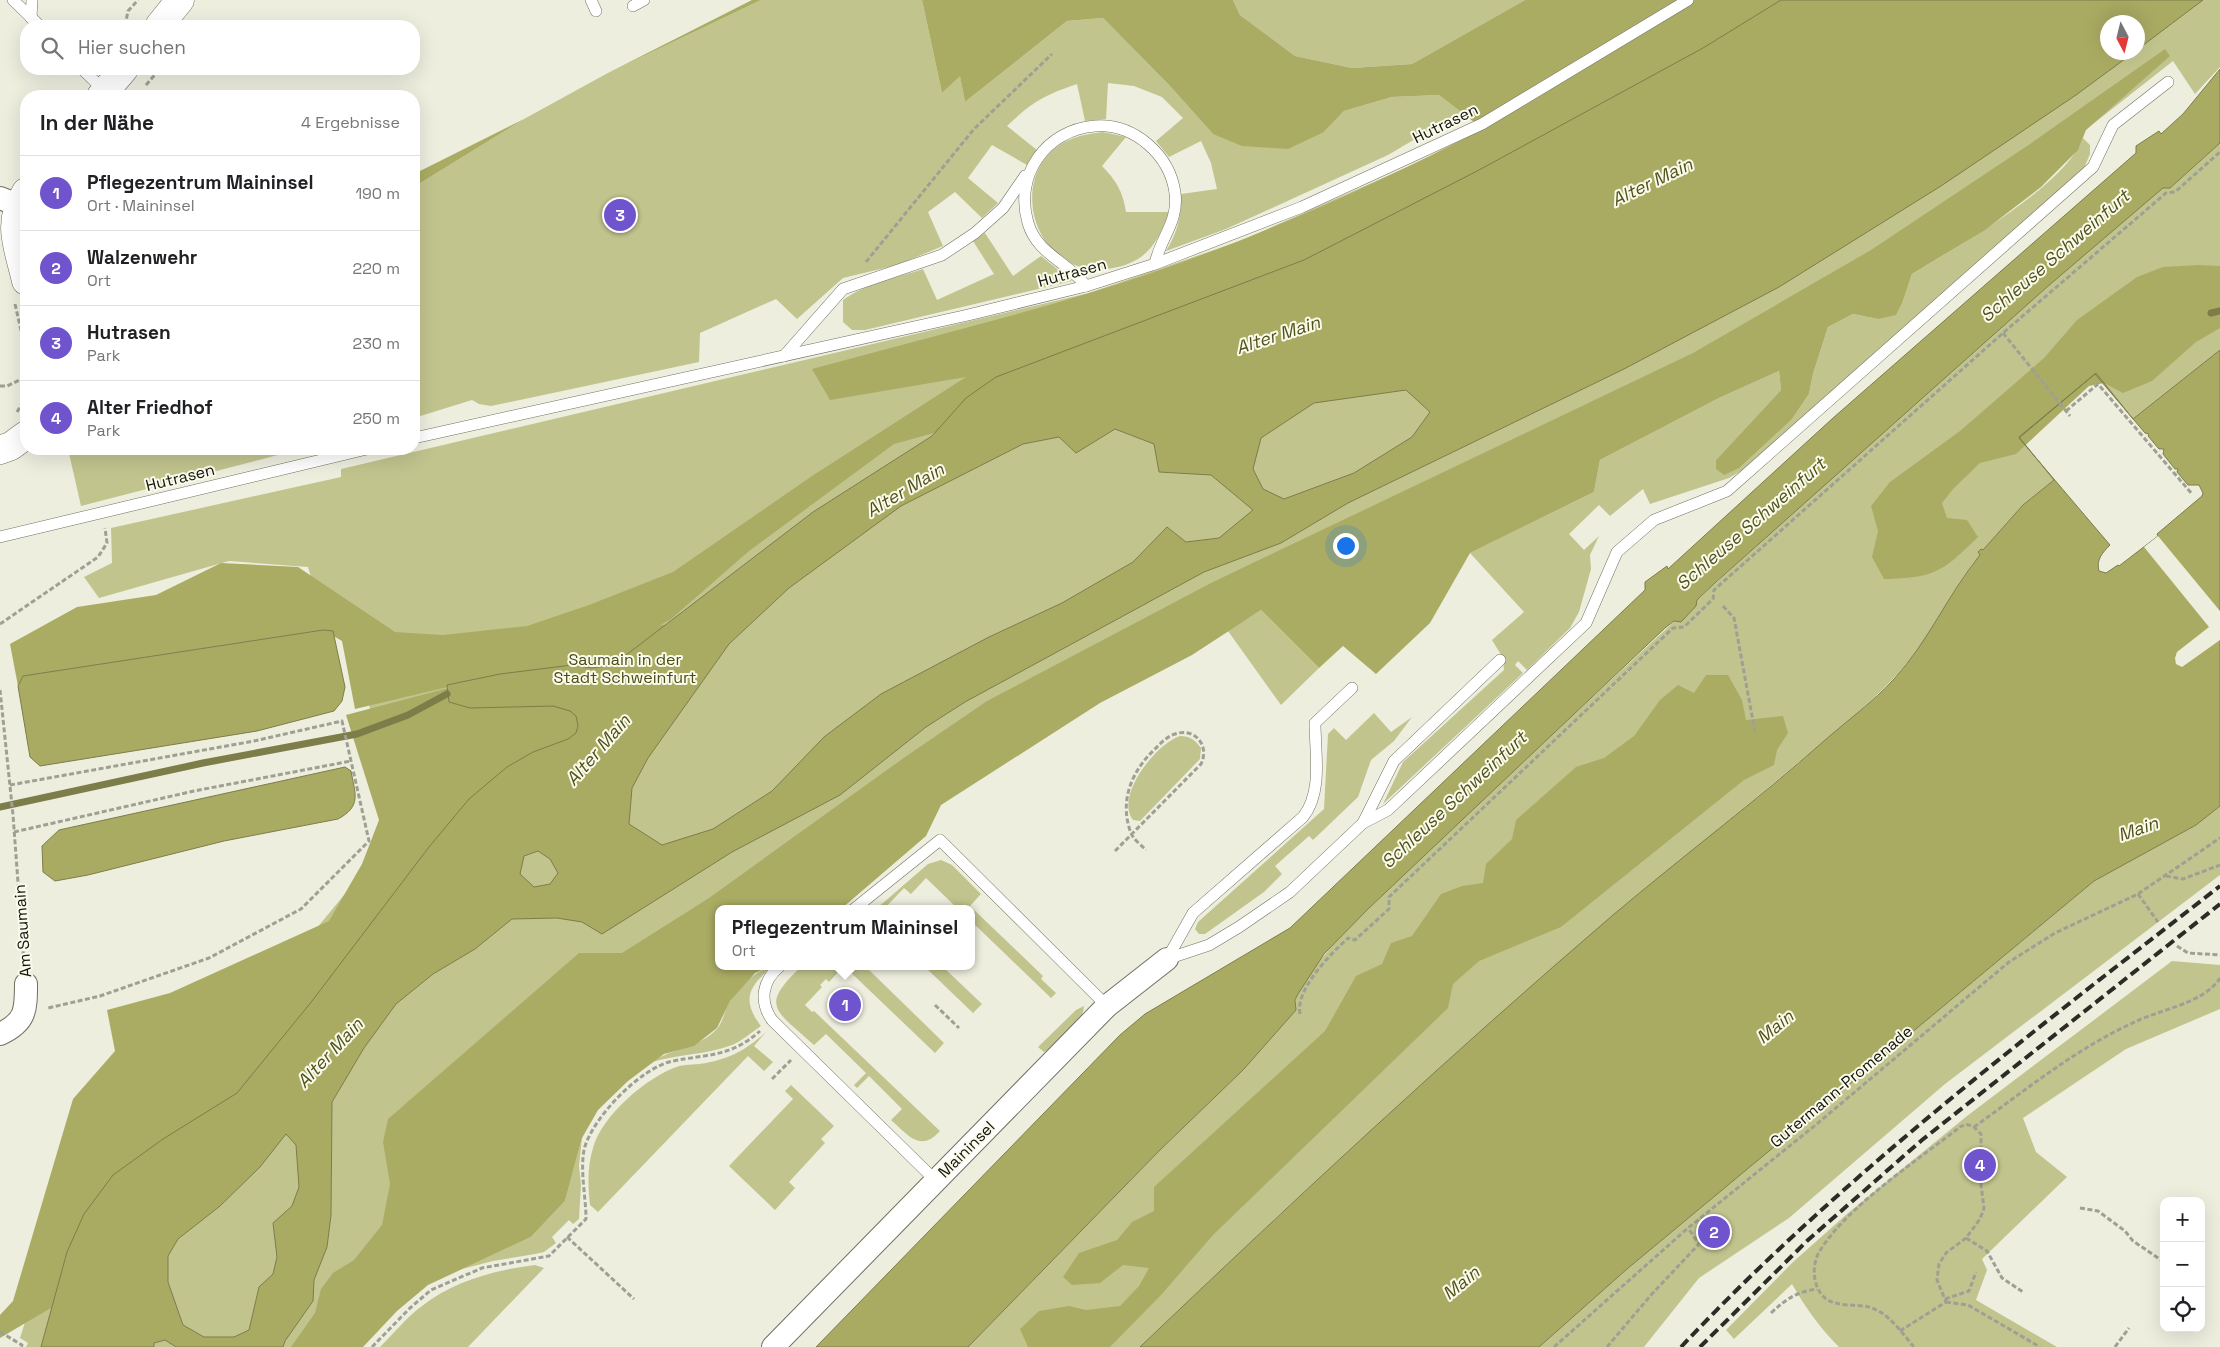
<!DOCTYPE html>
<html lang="de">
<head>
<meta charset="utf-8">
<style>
  :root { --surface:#fff; --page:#f2f2f2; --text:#202124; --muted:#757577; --line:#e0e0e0; --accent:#7054ce }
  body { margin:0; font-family:"Space Grotesk",sans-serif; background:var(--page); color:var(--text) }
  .controls { position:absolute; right:15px; bottom:15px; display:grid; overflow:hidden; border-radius:10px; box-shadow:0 5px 20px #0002 }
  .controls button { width:45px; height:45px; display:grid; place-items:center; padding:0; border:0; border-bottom:1px solid var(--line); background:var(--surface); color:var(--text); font:25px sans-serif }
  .compass { position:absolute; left:2100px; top:15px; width:45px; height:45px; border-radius:50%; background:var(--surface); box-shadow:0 5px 20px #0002; rotate:173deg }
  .you { position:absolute; left:1345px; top:545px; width:18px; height:18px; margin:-12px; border:4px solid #fff; border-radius:50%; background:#1a73e8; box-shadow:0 0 0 8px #1a73e833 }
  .badge { display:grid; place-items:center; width:32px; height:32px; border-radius:50%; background:var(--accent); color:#fff; font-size:16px; font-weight:700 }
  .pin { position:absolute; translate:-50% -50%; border:2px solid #fff; box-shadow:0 1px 5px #0006 }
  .popup { position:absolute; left:715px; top:905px; width:260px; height:65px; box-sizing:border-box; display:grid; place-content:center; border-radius:10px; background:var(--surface); filter:drop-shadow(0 1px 4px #0005); font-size:16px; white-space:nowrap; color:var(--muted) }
  .popup b { font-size:19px; color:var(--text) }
  .popup::after { content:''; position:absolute; left:50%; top:100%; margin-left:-10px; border:10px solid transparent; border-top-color:var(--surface) }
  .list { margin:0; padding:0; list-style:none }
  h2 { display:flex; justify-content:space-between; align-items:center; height:65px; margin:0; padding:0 20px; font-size:21px }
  h2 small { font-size:16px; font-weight:400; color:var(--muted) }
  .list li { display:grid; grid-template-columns:32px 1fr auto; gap:15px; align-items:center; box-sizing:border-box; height:75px; padding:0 20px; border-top:1px solid var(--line) }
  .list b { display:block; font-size:19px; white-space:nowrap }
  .list p { margin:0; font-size:16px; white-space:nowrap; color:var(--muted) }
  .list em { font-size:16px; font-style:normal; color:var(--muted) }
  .icon { flex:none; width:28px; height:28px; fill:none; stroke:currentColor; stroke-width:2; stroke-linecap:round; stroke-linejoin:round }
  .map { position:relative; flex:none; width:2220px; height:1347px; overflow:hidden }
  .search { position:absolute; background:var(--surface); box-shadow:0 5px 20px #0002; left:20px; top:20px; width:400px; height:55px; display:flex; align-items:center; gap:12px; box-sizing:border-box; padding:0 18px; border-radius:20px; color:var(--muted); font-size:19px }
  .panel { position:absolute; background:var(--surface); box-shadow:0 5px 20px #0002; left:20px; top:90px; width:400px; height:365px; border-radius:20px }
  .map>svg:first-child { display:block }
  .green { fill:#c2c48e; fill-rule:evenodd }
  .forest { fill:#aaac64 }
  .water { fill:#aaab63; stroke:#7d7d4a; fill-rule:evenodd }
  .pier { fill:#edeede }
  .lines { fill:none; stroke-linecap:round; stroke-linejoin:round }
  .stream { stroke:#7d7d4a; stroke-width:7 }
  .service-casing { stroke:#707162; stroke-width:12 }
  .minor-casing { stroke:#707162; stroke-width:24 }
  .tertiary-casing { stroke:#707162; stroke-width:29 }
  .path { stroke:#9fa094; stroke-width:3; stroke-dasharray:5 2.5; stroke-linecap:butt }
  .service { stroke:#fff; stroke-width:11 }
  .minor { stroke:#fff; stroke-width:22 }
  .tertiary { stroke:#fff; stroke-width:28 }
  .rail { stroke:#2c2c26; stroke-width:4; stroke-dasharray:10 5; stroke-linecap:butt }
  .labels { text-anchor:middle; stroke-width:4; stroke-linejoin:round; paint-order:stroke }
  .street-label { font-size:16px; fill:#13130e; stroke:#fafbeb }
  .park-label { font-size:16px; fill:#4b4b15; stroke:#fafbeb }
  .water-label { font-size:18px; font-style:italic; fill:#51511c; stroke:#fafbeb }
</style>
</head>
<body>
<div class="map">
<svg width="2220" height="1347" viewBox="0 0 2220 1347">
  <rect width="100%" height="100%" fill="#edeede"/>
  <g class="green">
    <path d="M761,0H922L942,93L960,75L965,102L1067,21L1103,18L1169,85L1213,134L1324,132L1344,111L1392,97L1439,95L1461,112L1388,155L1226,229L1166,251C1177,233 1182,216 1181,194L1217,189L1211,163L1201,141L1169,157L1156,141L1183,118L1162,97L1134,86L1108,83L1106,119L1085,121L1077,84C1045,95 1032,102 1007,126L1037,150L1027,165L992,145L968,178L998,203L982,218L955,192L928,212L943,246L897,265L843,278L797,319L776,299L700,333L699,362L491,406L479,404L472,400L414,418V187L524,119L606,74Z"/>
    <polygon points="1233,0 1525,0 1412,64 1352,68 1295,56 1240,15"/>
    <path d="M1712,0H2220V67L2195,94L2173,61L2079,135L719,909L344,1347H26L28,1343L20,1338L31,1303L138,1145L349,889L392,847L375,752L360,628L319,604L308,567L229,561L99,598L84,577L112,563L111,528L341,477V469L1089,293L1240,241L1419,162L1483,129ZM2108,22H2138V52H2108Z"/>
    <path d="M1103,132L1126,137L1102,166C1116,180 1123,192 1126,212H1169C1160,239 1148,260 1118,267C1030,289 997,159 1080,136C1087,134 1096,133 1103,132Z"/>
    <path d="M2083,138L2090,145V154L2084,168L1741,471L1729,478L1650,504L1643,489L1610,516L1599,505L1569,534L1584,550L1599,536L1590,555L1591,569L1579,612L1570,628L1527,670L1518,661L1515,665L1523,673L1383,804L1403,762L1504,670L1503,658L1492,640L1524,612L1470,553L1594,492L1600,460L1719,398L1779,371L1781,390L1716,460L1792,419L1809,394L1813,374L1828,327L1853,314L1878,319L1903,301L1912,274C1957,247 2065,186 2083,138Z"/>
    <path d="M2220,143V350L2133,419L2096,374L2019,438L2054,480L2023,505L1983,550L1981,549L1978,552L1980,555C1958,579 1946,609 1928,635C1907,667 1881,692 1853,717L1571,952L1277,1217L1140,1347H968L1160,1150L1243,1070L1295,1005C1297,979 1349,928 1368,909C1627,662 1890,419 2163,187L2170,188Z"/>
    <path d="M985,233L1013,276L1041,256L1072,281L865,330H852L843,322V300C867,283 896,278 923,269L937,300L994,274L973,241Z"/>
    <polygon points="68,449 301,449 81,506"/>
    <polygon points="1261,610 1319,668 1281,705 1228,631"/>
    <polygon points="1374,713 1391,732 1412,717 1394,741 1371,760 1358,797 1313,840 1309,836 1275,866 1282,874 1264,892 1205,934 1199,934 1195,929 1198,922 1324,809 1328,734 1334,728 1346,740"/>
    <path d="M1180,736C1190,736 1195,740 1201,748L1200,759L1140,821L1133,820C1114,796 1157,743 1180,736Z"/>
    <polygon points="2220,806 2220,875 1945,1084 1789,1218 1699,1278 1644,1347 1539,1347 1627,1269 2094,881 2196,825"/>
    <polygon points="941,860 952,865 981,894 970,906 1043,976 1041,979 1056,993 1051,998 971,921 971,909 958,909 926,878 911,894 904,888 884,909 876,909 928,864"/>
    <path d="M2172,961L2220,965V1009L2126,1049L2023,1118L2036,1152L2067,1177L1982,1259L1987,1270L1976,1300L2057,1347H1839C1820,1328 1805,1307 1792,1284L1734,1339L1726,1330L1793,1262L1847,1214L1967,1116Z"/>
    <path d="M770,966H773C750,985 740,999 761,1026C752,1032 742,1041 732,1045C706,1055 678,1054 652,1062C672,1048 699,1048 717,1029C723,1022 725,1009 730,1001C739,986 754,973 770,966Z"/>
    <path d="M802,966H865L944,1043L935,1053L844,966L829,982L826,979L820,985L822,987L805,1005L812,1012L814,1011L940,1131C920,1153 908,1135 891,1120L902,1109L869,1076L857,1088L854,1085L866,1073L826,1034L814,1045C776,1010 758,1007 802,966Z"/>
    <polygon points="924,966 942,966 982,1004 973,1013"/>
    <path d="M1084,1006C1083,1024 1059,1044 1044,1052L1038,1047L1076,1010Z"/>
    <path d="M766,1032L754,1046L773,1062L764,1071L748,1056L598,1212L590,1205C588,1185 587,1168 593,1148C602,1115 648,1076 679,1066C688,1064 697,1065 706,1063C732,1058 747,1049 766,1032Z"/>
    <polygon points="791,1085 834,1126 821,1139 825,1143 789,1182 795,1188 775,1210 729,1166 793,1099 785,1091"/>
    <polygon points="582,1138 579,1166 581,1185 579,1219 573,1224 569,1220 552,1237 556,1243 544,1252 535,1254 493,1261 462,1269 531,1237 565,1201"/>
    <path d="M535,1265L544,1268L468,1347H380C394,1333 407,1317 422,1306C454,1281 495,1270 535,1265Z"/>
  </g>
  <g class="forest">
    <polygon points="752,0 761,0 606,74"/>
    <path d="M922,0H1233L1240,15L1295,56L1352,68L1412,64L1525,0H1807L1608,118L974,422L894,444L749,551L670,620L660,625L703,622L78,1292L0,1338V1315L13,1301L73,1099L115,1051L107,1010L170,993L329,921L362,864L379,820L346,715L490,677L355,709L342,641L323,630L24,676L18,686L10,644L77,607L156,595L221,563L298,567L395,632L443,635L527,626L589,605L673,572L812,476L966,377L830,400L812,369C904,344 998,321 1089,293C1225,252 1357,194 1483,129L1439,95L1392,97L1344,111L1324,132L1288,149L1242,146L1213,134L1169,85L1103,18L1067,21L965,102L960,76L942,93Z"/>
    <polygon points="2165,49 2170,56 2086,130 2078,150 2041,187 1985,230 1912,274 1903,301 1896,315 1878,319 1853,314 1828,327 1813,374 1809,394 1792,419 1739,468 1724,475 1716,469 1716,460 1781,390 1779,371 1719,398 1600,460 1594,492 1470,553 1430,623 1376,674 1343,646 1319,668 1261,610 1192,655 1100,703 941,805 926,836 841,909 719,909 719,966 770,966 755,973 730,1001 717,1028 694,1046 664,1054 628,1081 598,1110 582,1138 565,1201 531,1237 428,1285 397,1311 363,1347 291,1347 315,1313 321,1289 333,1273 354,1260 382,1225 390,1184 383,1142 388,1119 579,953 622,953 709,898 905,757 987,701 1213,582 1693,353 1871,250 2030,144"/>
    <polygon points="524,119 414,187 414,174"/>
    <path d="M2199,265L2220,266V328L2196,342L2152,381L2123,393L2104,383L2089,386L2016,454L1980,463L1954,488L1942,503L1947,518L1967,520L1978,537C1942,572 1935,578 1884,579L1872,557L1878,531L1871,506L1890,482L1960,431L2044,358L2077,320L2137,277L2163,267Z"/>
    <polygon points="1706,675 1728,675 1742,700 1746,720 1783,716 1788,733 1777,750 1774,765 1744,780 1561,927 1479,961 1453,984 1448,1008 1213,1235 1161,1295 1110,1347 1028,1347 1020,1329 1039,1311 1069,1306 1086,1310 1120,1306 1139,1286 1149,1268 1123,1265 1100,1283 1072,1285 1063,1277 1079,1253 1117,1240 1132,1222 1154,1211 1154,1187 1325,1031 1356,976 1382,964 1391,943 1412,936 1441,894 1462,886 1483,883 1486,864 1512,839 1516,820 1576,767 1604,758 1634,736 1660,700 1678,685 1694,693"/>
  </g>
  <g class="water">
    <path d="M1781,0H2203L2138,49V22H2108V52L2133,53L2076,95L1941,186L1779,287L1624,369L1348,503L1281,543L1204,572L965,702L926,727L840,795L732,852L602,934L582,922L557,918L512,919L475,949L433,974L396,1004L364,1048L332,1102L331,1215L327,1247L314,1280L313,1301L285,1341L283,1347H176L165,1340L154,1343V1347H41L67,1252L84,1214L113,1175L163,1139L237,1093L312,1001L429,847L469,799L507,767L533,752L568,739L576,733L578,726L576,716L570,711L553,706L470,708L449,702L447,685L500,674L572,665L592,668L613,665L813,512L932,436L966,398L996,377L1304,260L1479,170L1703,48ZM1406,390L1430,412L1412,437L1354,473L1284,499L1263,489L1253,469L1261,438L1314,403ZM1115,429L1154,444L1159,472L1211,475L1253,510L1219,538L1186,542L1167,527L1133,562L1062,603L989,637L881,694L824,737L772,791L713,829L662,845L629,824L632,788L648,758L729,644L789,588L901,506L1023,444L1059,437L1076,453ZM538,851L550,859L558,873L550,884L534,887L520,874L524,856ZM286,1134L296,1145L299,1187L292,1206L273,1223L277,1257L273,1274L259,1287L249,1330L234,1337H204L183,1325L168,1282V1256L178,1239L220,1206L260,1167Z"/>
    <polygon points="2220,69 2220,143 2170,188 2163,188 2047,287 1715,583 1697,600 1696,606 1681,622 1674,621 1665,628 1368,909 1324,954 1298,994 1295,1000 1296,1010 1243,1070 1160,1150 968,1347 816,1347 1120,1035 1145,1014 1290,928 1645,590 1645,582 1667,566 1668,569 1833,418 2136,153 2136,146 2159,131 2161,134 2183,114"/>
    <path d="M2220,350V806L2196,825L2094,881L1627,1269L1539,1347H1140C1295,1199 1451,1054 1613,915C1683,856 1756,801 1824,741C1848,720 1873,702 1894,679C1929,641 1948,594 1980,555L1978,552L1981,549L1983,550L2023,505L2054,480L2019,437L2096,373L2133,419ZM2095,374L2145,433L2149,434L2148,436L2159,449H2164L2163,454L2175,469H2178L2177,472L2188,485H2199L2203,493L2202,496L2157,534L2158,536L2119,566L2118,565L2106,573L2099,571C2096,560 2102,553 2110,545L2019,438Z"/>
    <polygon points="323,630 333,631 345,687 342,701 334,711 257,731 40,766 30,757 18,686 23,676"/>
    <path d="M345,767L351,771C355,794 362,806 338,819L224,841L88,875L55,881L43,872L42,846L59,830Z"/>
  </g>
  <polygon class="pier" points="2158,536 2220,611 2220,640 2182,667 2176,664 2175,658 2177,652 2209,627 2144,547"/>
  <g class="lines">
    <g class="stream">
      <polyline points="2211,313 2220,311"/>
      <polyline points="0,807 203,763 357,734 408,715 447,694"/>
    </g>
    <g class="service-casing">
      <g id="service">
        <polyline points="13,0 40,26"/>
        <polyline points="591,0 596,11"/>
        <polyline points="633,6 644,0"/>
        <polyline points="31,18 32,0"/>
        <polyline points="82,69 105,91"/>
        <path d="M1086,286C1068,262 1037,254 1028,223C1014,176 1045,130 1095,126C1134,123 1170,155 1175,193C1179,222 1160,238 1155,264"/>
        <polyline points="784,356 843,289 942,255 975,233 1003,208 1025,176"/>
        <polyline points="414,438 968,315 1086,286 1155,264 1302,207 1482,124 1688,0"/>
        <polyline points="0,537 367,449"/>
        <polyline points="1363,823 1394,761 1500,660"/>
        <polyline points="854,909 940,840 1107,1006"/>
        <polyline points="1167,959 1209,945 1239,927 1290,892 1363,823 1388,810 1586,623 1617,552 1654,520 1727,491 2093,167 2113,125 2168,82"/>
        <path d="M1167,959L1193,913L1303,817C1323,792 1315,753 1315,723L1352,688"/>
        <path d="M780,966C762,981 759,1001 772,1020L935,1180"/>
      </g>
    </g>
    <g class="minor-casing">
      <g id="minor">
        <polyline points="0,198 18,205"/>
        <path d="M0,1034C26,1022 26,1010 26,984"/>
        <polyline points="773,1347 1107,1006 1167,959"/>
      </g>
    </g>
    <g class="tertiary-casing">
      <g id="tertiary">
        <polyline points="159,26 180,0"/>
        <polyline points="101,96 124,69"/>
        <path d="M26,192C6,224 18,246 26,281"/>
        <polyline points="0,450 11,446 26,435"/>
      </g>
    </g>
    <g class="path">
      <polyline points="125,26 128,11 138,0"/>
      <polyline points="146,85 160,69"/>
      <polyline points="866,262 974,129 1052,54"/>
      <polyline points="15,304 26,352"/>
      <polyline points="2003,333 2070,416"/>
      <polyline points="0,386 7,386 26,377"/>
      <polyline points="2066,411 2098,384 2192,494"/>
      <polyline points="17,412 26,397"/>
      <polyline points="1723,606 1734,618 1755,732"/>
      <polyline points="0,624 98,557 107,543 105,528"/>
      <polyline points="0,690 13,815 24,963"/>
      <polyline points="10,785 254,741 342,721 369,841 301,909 209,958 100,996 48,1008"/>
      <polyline points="14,832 194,791 351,761"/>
      <path d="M1115,851L1201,764C1210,746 1195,727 1175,734C1166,737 1160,744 1154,750C1131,772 1119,802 1131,833C1133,839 1141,845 1146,850"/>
      <polyline points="2166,876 2183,879 2220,865"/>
      <polyline points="2138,894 2158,922"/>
      <polyline points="2177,946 2188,953 2220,955"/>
      <polyline points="935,1005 959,1028"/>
      <path d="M1300,1014C1295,989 1331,954 1348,938L1355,940L1389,909V897L1673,628L1684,627L1713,599L1714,590L2003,333L2166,193L2175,192L2220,152"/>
      <polyline points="772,1079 791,1060"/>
      <path d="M1974,1127C2026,1090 2078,1047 2137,1021C2162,1009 2204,1003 2220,978"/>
      <polyline points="2080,1208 2098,1211 2125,1231 2133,1241 2164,1262"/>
      <polyline points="567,1237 634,1299"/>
      <polyline points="1966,1238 1987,1251 2002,1278 2023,1292"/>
      <polyline points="1945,1299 1969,1291 1976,1272"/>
      <polyline points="1946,1302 1968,1305 2040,1347"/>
      <path d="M1771,1313C1786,1299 1796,1292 1817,1289"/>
      <path d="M1900,1331L1946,1302L1937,1280L1939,1264L1946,1253L1966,1238L1980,1219L1984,1208L1981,1185V1134L1974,1127L1966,1124L1960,1127C1918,1160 1849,1205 1821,1249C1811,1263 1812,1287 1825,1298C1835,1307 1856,1304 1869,1307C1888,1312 1902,1333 1914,1347"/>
      <polyline points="0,1332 22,1345 21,1347"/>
      <path d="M372,1347L410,1308L431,1290L482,1268L549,1256L586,1219C586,1197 580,1172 584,1150C591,1119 641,1067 673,1061C708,1054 731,1057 760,1031"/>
      <polyline points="1554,1347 1688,1228 1818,1123 2009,962 2055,933 2138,894 2220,838"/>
      <polyline points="1607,1347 1651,1295 1699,1244 1688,1228"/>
      <polyline points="2115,1347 2129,1328"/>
    </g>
    <use href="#service" class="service"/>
    <use href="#minor" class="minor"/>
    <use href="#tertiary" class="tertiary"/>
    <g class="rail">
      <path d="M1681,1347C1843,1175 2034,1031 2220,886"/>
      <polyline points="1700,1347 1808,1240 1922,1140 2220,904"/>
    </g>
  </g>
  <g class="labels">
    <g class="street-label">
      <text transform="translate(1445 123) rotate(-26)" y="6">Hutrasen</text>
      <text transform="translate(1072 272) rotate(-15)" y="6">Hutrasen</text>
      <text transform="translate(180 477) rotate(-14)" y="6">Hutrasen</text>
      <text transform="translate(22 931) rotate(-94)" y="6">Am Saumain</text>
      <text transform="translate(1841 1086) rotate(-40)" y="6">Gutermann-Promenade</text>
      <text transform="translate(966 1149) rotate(-45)" y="6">Maininsel</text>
    </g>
    <g class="park-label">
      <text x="625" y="665">Saumain in der<tspan x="625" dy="18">Stadt Schweinfurt</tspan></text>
    </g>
    <g class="water-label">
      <text transform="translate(1652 182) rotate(-26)" y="6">Alter Main</text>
      <text transform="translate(2055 256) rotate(-41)" y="6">Schleuse Schweinfurt</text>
      <text transform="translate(1278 335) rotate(-18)" y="6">Alter Main</text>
      <text transform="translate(905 490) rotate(-31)" y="6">Alter Main</text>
      <text transform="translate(1751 524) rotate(-41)" y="6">Schleuse Schweinfurt</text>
      <text transform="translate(598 750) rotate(-49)" y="6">Alter Main</text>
      <text transform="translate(1454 800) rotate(-43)" y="6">Schleuse Schweinfurt</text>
      <text transform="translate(2138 829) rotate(-19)" y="6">Main</text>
      <text transform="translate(1775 1027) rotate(-39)" y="6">Main</text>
      <text transform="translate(330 1053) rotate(-47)" y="6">Alter Main</text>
      <text transform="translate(1461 1283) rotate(-39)" y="6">Main</text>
    </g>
  </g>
</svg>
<div class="controls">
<button>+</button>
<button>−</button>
<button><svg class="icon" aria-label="locate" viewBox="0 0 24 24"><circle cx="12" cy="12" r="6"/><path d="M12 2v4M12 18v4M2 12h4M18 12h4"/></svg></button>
</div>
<svg class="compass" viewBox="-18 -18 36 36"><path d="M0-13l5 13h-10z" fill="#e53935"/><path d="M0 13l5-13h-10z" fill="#757577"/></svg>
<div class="you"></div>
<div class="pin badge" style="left:845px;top:1005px">1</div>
<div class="popup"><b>Pflegezentrum Maininsel</b>Ort</div>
<div class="pin badge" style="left:1714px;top:1232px">2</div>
<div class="pin badge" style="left:620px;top:215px">3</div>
<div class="pin badge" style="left:1980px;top:1165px">4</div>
<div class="search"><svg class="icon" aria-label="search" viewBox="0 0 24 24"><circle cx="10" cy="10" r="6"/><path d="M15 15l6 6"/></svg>Hier suchen</div>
<section class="panel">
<h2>In der Nähe<small>4 Ergebnisse</small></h2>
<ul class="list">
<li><span class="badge">1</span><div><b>Pflegezentrum Maininsel</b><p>Ort · Maininsel</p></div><em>190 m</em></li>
<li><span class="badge">2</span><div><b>Walzenwehr</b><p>Ort</p></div><em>220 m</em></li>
<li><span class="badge">3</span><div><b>Hutrasen</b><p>Park</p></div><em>230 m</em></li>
<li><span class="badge">4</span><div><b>Alter Friedhof</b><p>Park</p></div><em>250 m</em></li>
</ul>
</section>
</div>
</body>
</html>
